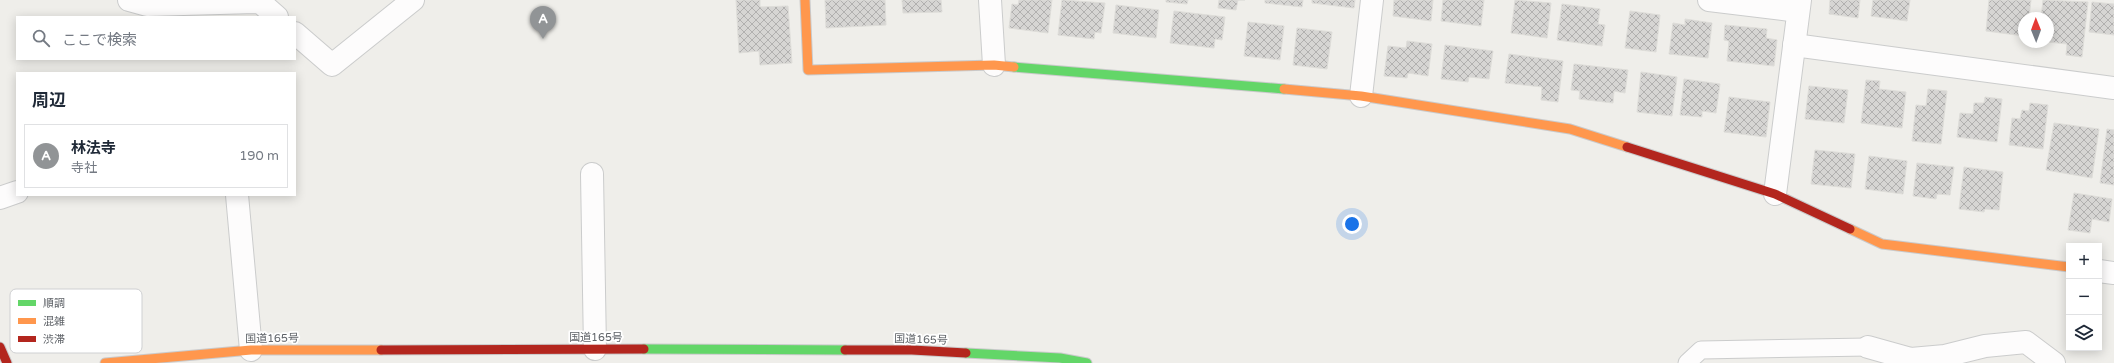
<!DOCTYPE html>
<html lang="ja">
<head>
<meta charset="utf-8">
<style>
  :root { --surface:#fff; --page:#f6f6f7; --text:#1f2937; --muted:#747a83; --line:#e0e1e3; --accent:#919496 }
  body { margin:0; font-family:"Varela Round","Noto Sans JP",sans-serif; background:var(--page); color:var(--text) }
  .controls { position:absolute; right:12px; bottom:12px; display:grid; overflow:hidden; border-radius:0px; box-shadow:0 2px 10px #0003 }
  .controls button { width:36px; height:36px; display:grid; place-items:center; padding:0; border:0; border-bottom:1px solid var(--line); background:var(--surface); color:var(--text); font:20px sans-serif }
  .compass { position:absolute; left:2018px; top:12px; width:36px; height:36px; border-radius:50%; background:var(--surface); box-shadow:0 2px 10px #0003; rotate:359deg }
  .you { position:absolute; left:1352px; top:224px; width:14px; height:14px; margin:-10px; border:3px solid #fff; border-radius:50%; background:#1a73e8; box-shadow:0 0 0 6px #1a73e833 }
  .badge { display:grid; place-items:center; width:26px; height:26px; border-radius:50%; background:var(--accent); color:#fff; font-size:13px; font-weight:700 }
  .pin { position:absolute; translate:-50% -33px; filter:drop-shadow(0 1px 2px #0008) }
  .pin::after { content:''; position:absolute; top:21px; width:14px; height:12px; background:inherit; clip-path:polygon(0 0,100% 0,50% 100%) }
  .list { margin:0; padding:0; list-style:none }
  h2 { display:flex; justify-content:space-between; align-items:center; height:52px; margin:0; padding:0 16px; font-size:17px }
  h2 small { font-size:13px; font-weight:400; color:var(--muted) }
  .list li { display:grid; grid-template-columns:26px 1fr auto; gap:12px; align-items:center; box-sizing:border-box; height:64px; margin:0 8px 8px; padding:0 8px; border:1px solid var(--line); border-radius:0px }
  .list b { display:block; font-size:15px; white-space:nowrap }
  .list p { margin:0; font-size:13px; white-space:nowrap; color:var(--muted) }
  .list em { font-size:13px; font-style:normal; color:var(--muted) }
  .icon { flex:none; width:22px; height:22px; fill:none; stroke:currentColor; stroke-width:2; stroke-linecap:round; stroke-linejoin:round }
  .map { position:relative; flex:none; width:2114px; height:363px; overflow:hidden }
  .search { position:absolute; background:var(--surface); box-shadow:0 2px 10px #0003; left:16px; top:16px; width:280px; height:44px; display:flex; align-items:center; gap:10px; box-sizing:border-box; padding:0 14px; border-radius:0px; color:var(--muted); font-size:15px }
  .panel { position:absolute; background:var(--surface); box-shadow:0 2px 10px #0003; left:16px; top:72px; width:280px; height:124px; border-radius:0px }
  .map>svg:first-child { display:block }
  .building { fill:url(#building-cross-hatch); stroke:#deddd9 }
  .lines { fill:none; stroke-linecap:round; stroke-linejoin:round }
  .lane-casing { stroke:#cbcccc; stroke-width:19 }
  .street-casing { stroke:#cbcccc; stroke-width:24 }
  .fast-casing { stroke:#cacacb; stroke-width:11 }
  .slow-casing { stroke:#cacacb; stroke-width:11 }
  .jam-casing { stroke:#cacacb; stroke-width:11 }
  .lane { stroke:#fdfcfc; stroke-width:17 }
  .street { stroke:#fdfcfc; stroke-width:22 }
  .fast { stroke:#63d668; stroke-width:9 }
  .slow { stroke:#ff974d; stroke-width:9 }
  .jam { stroke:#b3261e; stroke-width:9 }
  .labels { text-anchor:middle; stroke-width:3.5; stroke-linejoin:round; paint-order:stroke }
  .street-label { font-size:11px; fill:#5f6368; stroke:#fff }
  .key { fill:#fff; stroke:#cfd0d2; stroke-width:1 }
  .key-label { font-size:11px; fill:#5f6368 }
</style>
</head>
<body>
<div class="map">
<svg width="2114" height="363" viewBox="0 0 2114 363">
  <defs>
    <pattern id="building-cross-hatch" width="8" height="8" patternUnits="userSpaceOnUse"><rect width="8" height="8" fill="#d6d5d3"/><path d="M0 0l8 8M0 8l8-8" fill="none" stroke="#b1b0af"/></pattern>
  </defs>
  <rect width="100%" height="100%" fill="#efeeea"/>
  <g class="building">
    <polygon points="736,0 760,0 760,7 788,6 792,63 760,65 759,51 739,53"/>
    <polygon points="825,0 885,0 886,25 826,28"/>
    <polygon points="902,0 941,0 942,12 903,13"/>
    <polygon points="1019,0 1052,0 1048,33 1009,28 1012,4 1018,5"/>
    <polygon points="1062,0 1105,3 1101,33 1095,32 1094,39 1058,35"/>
    <polygon points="1166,0 1188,0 1187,4 1166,2"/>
    <polygon points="1219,0 1245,0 1238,0 1236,10 1218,8"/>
    <polygon points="1265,0 1303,0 1302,7 1265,3"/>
    <polygon points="1312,0 1355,0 1354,8 1312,3"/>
    <polygon points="1394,0 1433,0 1431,21 1393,16"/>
    <polygon points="1443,0 1484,0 1481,26 1441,21"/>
    <polygon points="1515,0 1551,3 1547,38 1511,33"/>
    <polygon points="1830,0 1860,0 1858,18 1829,14"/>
    <polygon points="1873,0 1910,0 1907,21 1871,16"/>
    <polygon points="1989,0 2031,0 2029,18 2024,18 2024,36 1986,31"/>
    <polygon points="2043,0 2088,2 2082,57 2066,55 2067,44 2048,42 2048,18 2041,18"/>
    <polygon points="2092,2 2114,4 2114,35 2089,32"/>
    <polygon points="1562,4 1600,9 1598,24 1605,25 1602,46 1557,40"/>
    <polygon points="1116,5 1159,10 1156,38 1113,33"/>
    <polygon points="1174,11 1225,17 1222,40 1215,39 1214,48 1170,43"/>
    <polygon points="1630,11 1660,15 1656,52 1625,48"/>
    <polygon points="1685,19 1712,23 1708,58 1669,54 1673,23 1685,25"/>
    <polygon points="1248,22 1284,26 1280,60 1244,56"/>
    <polygon points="1725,25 1767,29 1766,38 1777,40 1774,66 1727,61 1729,41 1724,40"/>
    <polygon points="1297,28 1332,32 1327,69 1293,65"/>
    <polygon points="1407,41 1432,44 1428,76 1408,73 1407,78 1384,76 1388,46 1406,48"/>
    <polygon points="1445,45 1493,51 1489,79 1469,77 1468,82 1441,79"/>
    <polygon points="1509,54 1563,61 1558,102 1541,100 1542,87 1505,83"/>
    <polygon points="1574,64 1628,70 1625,93 1614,91 1613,103 1579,99 1580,91 1571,90"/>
    <polygon points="1641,72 1677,77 1672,116 1637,112"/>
    <polygon points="1684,79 1720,84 1716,113 1702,111 1702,117 1680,115"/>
    <polygon points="1866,80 1880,81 1879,89 1906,92 1902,128 1861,123"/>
    <polygon points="1809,86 1848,90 1844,123 1805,119"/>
    <polygon points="1928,89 1947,91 1941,144 1912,141 1916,105 1926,106"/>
    <polygon points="1729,97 1770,102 1766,137 1724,132"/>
    <polygon points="1985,97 2002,99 1997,142 1957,137 1960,113 1973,114 1974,103 1984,103"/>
    <polygon points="2030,103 2048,105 2043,149 2009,145 2012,118 2020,119 2022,110 2029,111"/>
    <polygon points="2054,123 2099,129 2092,178 2046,170"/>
    <polygon points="2107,129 2114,130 2114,185 2100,183"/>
    <polygon points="1815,150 1855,154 1851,188 1811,184"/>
    <polygon points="1869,156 1907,161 1903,194 1865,189"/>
    <polygon points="1917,163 1954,167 1950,195 1937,194 1936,199 1913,196"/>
    <polygon points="1964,167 2003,172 1999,210 1985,209 1984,212 1959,209"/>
    <polygon points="2074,193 2112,199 2109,222 2092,219 2090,233 2068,230"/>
  </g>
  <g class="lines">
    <g class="lane-casing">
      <polyline id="lane" points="1687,363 1701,350 1868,347"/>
    </g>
    <g class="street-casing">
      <g id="street">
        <polyline points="129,0 147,5 260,2 277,17"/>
        <polyline points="990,0 994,65"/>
        <polyline points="1709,0 1798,11"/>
        <polyline points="295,33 332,65 413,0"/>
        <polyline points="1794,45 2114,88"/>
        <polyline points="1361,96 1372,0"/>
        <polyline points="592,174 595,349"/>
        <polyline points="1775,194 1800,0"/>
        <polyline points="237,195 251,350"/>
        <polyline points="0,198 17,192"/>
        <polyline points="2099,271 2114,273"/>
        <polyline points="1868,347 1911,359 1945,356 1985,346 2026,342 2054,363"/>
      </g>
    </g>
    <g class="fast-casing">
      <g id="fast">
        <polyline points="1014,67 1284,89"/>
        <polyline points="644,349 845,350"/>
        <polyline points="966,353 1060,358 1087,363"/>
      </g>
    </g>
    <g class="slow-casing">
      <g id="slow">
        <polyline points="805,0 808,70 994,65 1014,67"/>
        <polyline points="1284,89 1361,96 1570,129 1627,147"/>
        <polyline points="1850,229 1882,244 2069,267"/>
        <polyline points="105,363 251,350 381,350"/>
      </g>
    </g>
    <g class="jam-casing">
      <g id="jam">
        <polyline points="1627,147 1775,194 1850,229"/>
        <polyline points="0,347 7,363"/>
        <polyline points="381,350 644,349"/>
        <polyline points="845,350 912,350 966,353"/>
      </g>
    </g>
    <use href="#lane" class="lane"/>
    <use href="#street" class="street"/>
    <use href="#fast" class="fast"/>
    <use href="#slow" class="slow"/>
    <use href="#jam" class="jam"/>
  </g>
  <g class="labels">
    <g class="street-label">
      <text x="596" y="341">国道165号</text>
      <text transform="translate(272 338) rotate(-1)" y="4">国道165号</text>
      <text transform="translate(921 339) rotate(2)" y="4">国道165号</text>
    </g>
  </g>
  <rect x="10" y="289" width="132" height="64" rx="6" class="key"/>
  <rect x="18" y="300" width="18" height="6" fill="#63d668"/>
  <rect x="18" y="318" width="18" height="6" fill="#ff974d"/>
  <rect x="18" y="336" width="18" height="6" fill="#b3261e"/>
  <g class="key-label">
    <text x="43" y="307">順調</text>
    <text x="43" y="325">混雑</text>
    <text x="43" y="343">渋滞</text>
  </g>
</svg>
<div class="controls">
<button>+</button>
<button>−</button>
<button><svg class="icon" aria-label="layers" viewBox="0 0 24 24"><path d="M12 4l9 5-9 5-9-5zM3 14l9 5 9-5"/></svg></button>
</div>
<svg class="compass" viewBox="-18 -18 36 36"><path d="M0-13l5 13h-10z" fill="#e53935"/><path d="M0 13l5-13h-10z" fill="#747a83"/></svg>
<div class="you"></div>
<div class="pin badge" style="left:543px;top:39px">A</div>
<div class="search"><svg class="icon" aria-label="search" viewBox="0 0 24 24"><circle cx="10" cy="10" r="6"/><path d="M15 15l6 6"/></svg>ここで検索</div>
<section class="panel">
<h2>周辺<small></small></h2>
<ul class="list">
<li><span class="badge">A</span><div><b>林法寺</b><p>寺社</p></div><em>190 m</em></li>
</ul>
</section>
</div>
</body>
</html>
